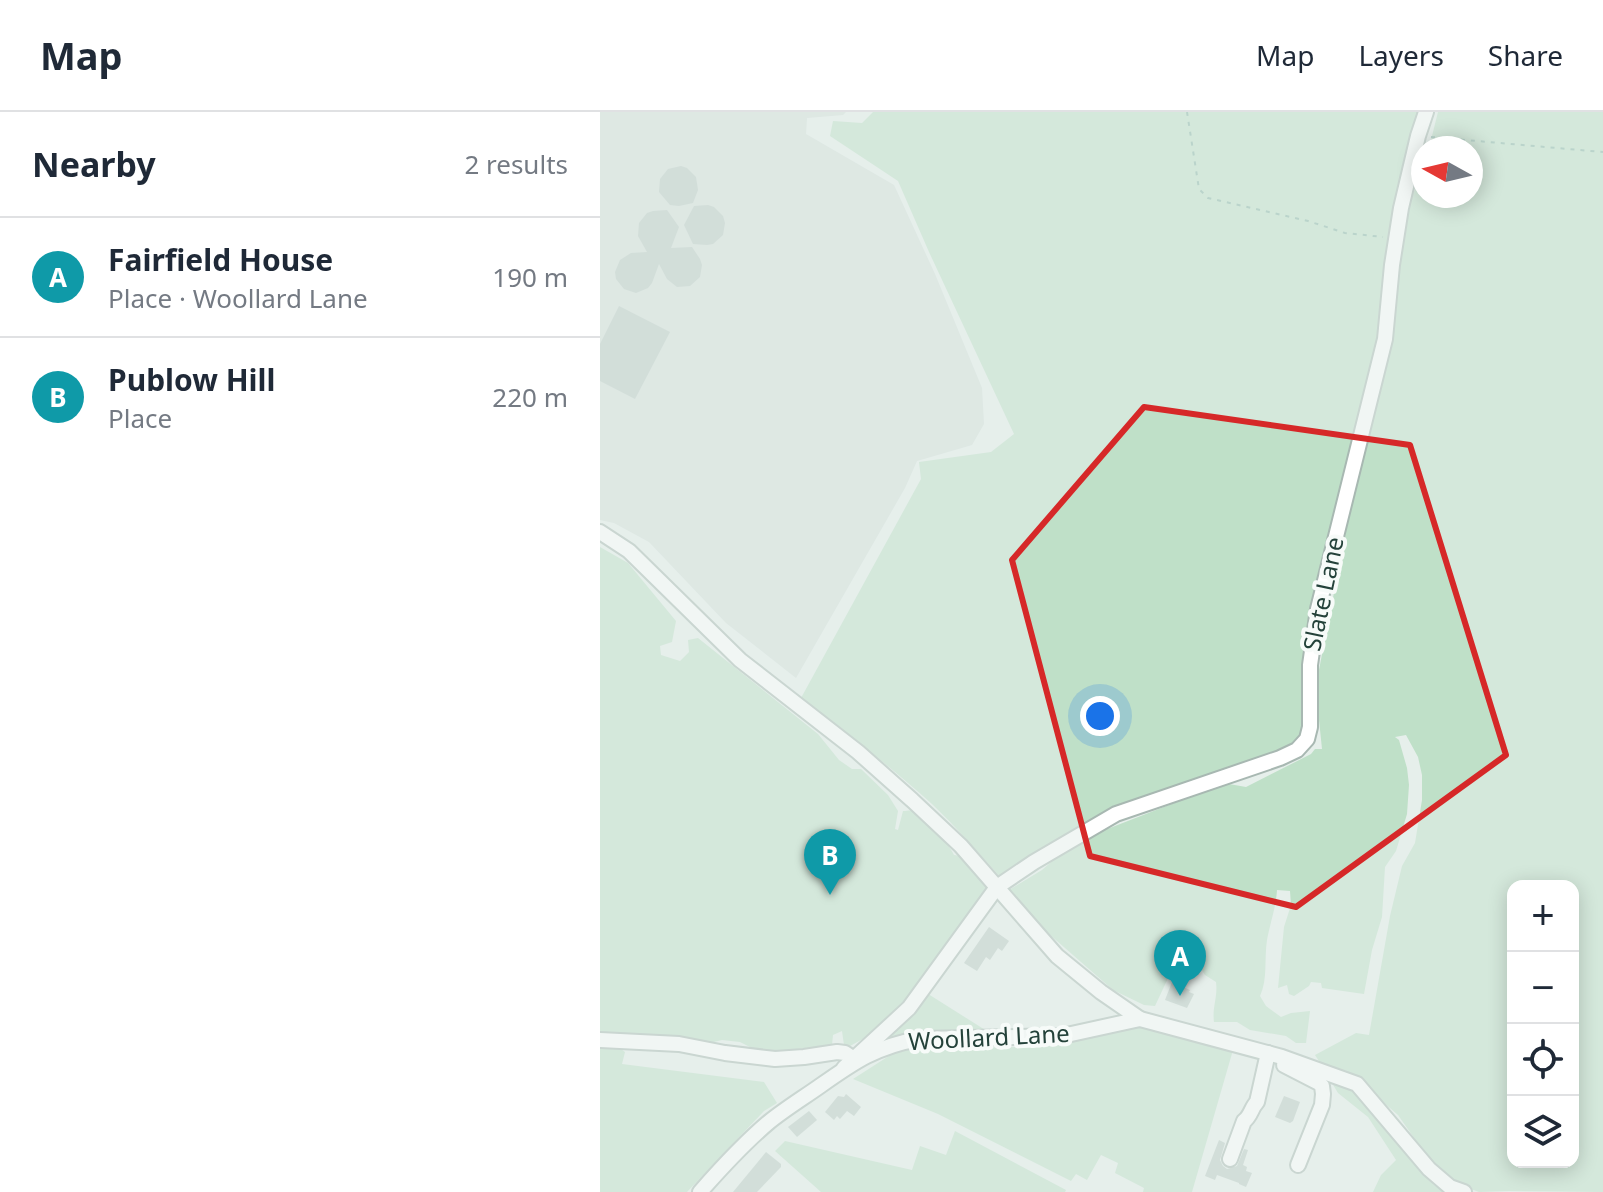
<!DOCTYPE html>
<html lang="en">
<head>
<meta charset="utf-8">
<style>
  :root { --surface:#fff; --page:#f2f2f3; --text:#1f2937; --muted:#747a83; --line:#e0e1e3; --accent:#7f5249 }
  body { margin:0; font-family:"Noto Sans",sans-serif; background:var(--page); color:var(--text) }
  .controls { position:absolute; right:24px; bottom:24px; display:grid; overflow:hidden; border-radius:16px; box-shadow:0 4px 20px #0003 }
  .controls button { width:72px; height:72px; display:grid; place-items:center; padding:0; border:0; border-bottom:2px solid var(--line); background:var(--surface); color:var(--text); font:40px sans-serif }
  .compass { position:absolute; left:811px; top:24px; width:72px; height:72px; border-radius:50%; background:var(--surface); box-shadow:0 4px 20px #0003; rotate:278deg }
  .you { position:absolute; left:500px; top:604px; width:28px; height:28px; margin:-20px; border:6px solid #fff; border-radius:50%; background:#1a73e8; box-shadow:0 0 0 12px #1a73e833 }
  .badge { display:grid; place-items:center; width:52px; height:52px; border-radius:50%; background:var(--accent); color:#fff; font-size:26px; font-weight:700 }
  .pin { position:absolute; translate:-50% -66px; filter:drop-shadow(0 2px 4px #0008) }
  .pin::after { content:''; position:absolute; top:42px; width:28px; height:24px; background:inherit; clip-path:polygon(0 0,100% 0,50% 100%) }
  .list { margin:0; padding:0; list-style:none }
  h2 { display:flex; justify-content:space-between; align-items:center; height:104px; margin:0; padding:0 32px; font-size:34px }
  h2 small { font-size:26px; font-weight:400; color:var(--muted) }
  .list li { display:grid; grid-template-columns:52px 1fr auto; gap:24px; align-items:center; box-sizing:border-box; height:120px; padding:0 32px; border-top:2px solid var(--line) }
  .list b { display:block; font-size:30px; white-space:nowrap }
  .list p { margin:0; font-size:26px; white-space:nowrap; color:var(--muted) }
  .list em { font-size:26px; font-style:normal; color:var(--muted) }
  .icon { flex:none; width:44px; height:44px; fill:none; stroke:currentColor; stroke-width:2; stroke-linecap:round; stroke-linejoin:round }
  .map { position:relative; flex:none; width:1003px; height:1080px; overflow:hidden }
  header { display:flex; align-items:center; gap:48px; box-sizing:border-box; height:112px; padding:0 40px; background:var(--surface); border-bottom:2px solid var(--line) }
  header strong { font-size:38px }
  nav { display:flex; gap:44px; margin-inline-start:auto; font-size:28px }
  main { display:flex }
  aside { flex:1; background:var(--surface) }
  .map>svg:first-child { display:block }
  .built { fill:#d4dfda }
  .green { fill:#bfe0c8; fill-rule:evenodd }
  .building { fill:#bbcac4 }
  .lines { fill:none; stroke-linecap:round; stroke-linejoin:round }
  .minor-casing { stroke:#a8b8b2; stroke-width:18 }
  .path { stroke:#86b3a5; stroke-width:2; stroke-dasharray:4 6; stroke-linecap:butt }
  .minor { stroke:#fff; stroke-width:14 }
  .marked { fill:none; stroke:#d62828; stroke-width:6; stroke-linejoin:round }
  .labels { text-anchor:middle; stroke-width:8; stroke-linejoin:round; paint-order:stroke }
  .street-label { font-size:24px; fill:#24423a; stroke:#f7fbf9 }
</style>
</head>
<body>
<header>
<strong>Map</strong>
<nav><a>Map</a><a>Layers</a><a>Share</a></nav>
</header>
<main>
<aside>
<h2>Nearby<small>2 results</small></h2>
<ul class="list">
<li><span class="badge" style="background:#0f9aa8">A</span><div><b>Fairfield House</b><p>Place · Woollard Lane</p></div><em>190 m</em></li>
<li><span class="badge" style="background:#0f9aa8">B</span><div><b>Publow Hill</b><p>Place</p></div><em>220 m</em></li>
</ul>
</aside>
<div class="map">
<svg width="1003" height="1080" viewBox="0 0 1003 1080">
  <rect width="100%" height="100%" fill="#e6efeb"/>
  <polygon class="built" points="0,0 246,0 243,3 207,6 206,22 294,73 335,162 382,276 384,312 372,333 317,349 305,376 196,566 126,511 49,430 14,411 0,408"/>
  <g class="green">
    <path d="M273,0H821L780,226L714,497L703,624L694,636L512,699L483,712L400,765C378,740 356,715 332,692C290,654 245,620 201,586L321,367L319,350L391,340L414,322L329,140L298,69L230,24L233,9L262,11Z"/>
    <path d="M838,0H1003V1080L909,1079L879,1080L852,1070L826,1043L798,1003L747,959L722,954L715,943L756,921L769,923L790,804L802,754L815,731L822,688V663L818,645L806,623L795,625L799,628L807,656L809,673L807,702L796,739L785,755L782,805L772,838L764,882L722,876L721,871L711,870L709,874L694,884L689,882L687,873L678,876L684,815L691,793L690,779L677,778C676,796 670,811 667,828C664,847 668,867 660,884L666,894L681,905L691,901L710,899L706,931H696L686,924L650,918L637,910H614C612,895 618,885 616,870L605,863L602,858L577,847L555,894L544,893L513,878L441,815L409,778L442,758L474,730L592,684L629,672L646,675L711,642L715,637H722L719,608L718,563L809,94L823,55V84H871V36H829ZM913,774H973V1050H913Z"/>
    <path d="M0,435L28,451L76,509L72,530L60,534L61,543L80,549L89,540L88,528L98,526L218,622L239,648L252,657H261L288,683L298,699L295,717L298,718L303,699C309,699 311,697 317,701C327,706 349,732 354,743L361,744L388,775L386,784L303,894L281,917L250,934L244,933L242,919L233,923L232,933L162,941L140,930L122,928L114,930L110,934L20,924L0,919Z"/>
    <polygon points="325,880 390,921 283,931 283,925"/>
    <polygon points="540,915 633,938 592,1080 543,1080 544,1076 515,1061 518,1051 501,1043 487,1068 476,1062 471,1069 338,1002 253,967 292,942 316,936 419,935 461,930"/>
    <polygon points="0,934 18,935 25,940 22,952 164,970 177,991 164,999 87,1080 0,1080"/>
    <polygon points="732,971 750,973 761,984 834,1073 847,1080 773,1080 781,1063 796,1048 768,1005 738,981"/>
    <polygon points="355,1019 466,1078 465,1080 221,1080 175,1039 185,1029 312,1058 320,1034 346,1043"/>
  </g>
  <g class="building">
    <polygon points="81,54 87,56 96,65 98,78 93,91 79,94 70,93 59,80 60,67 68,57"/>
    <polygon points="108,93 114,95 123,104 125,111 123,123 113,132 107,133 93,132 84,113 94,94"/>
    <polygon points="67,98 79,115 71,136 92,135 100,147 102,153 100,165 90,174 77,175 67,167 59,152 52,171 48,176 36,181 24,177 16,167 15,160 20,148 31,141 47,140 38,124 39,111 47,101 53,99"/>
    <polygon points="19,194 70,220 35,287 0,269 0,232"/>
    <polygon points="389,815 409,829 402,839 398,836 390,848 386,845 377,859 364,851"/>
    <polygon points="572,870 590,878 589,880 594,882 587,896 565,888"/>
    <polygon points="246,982 261,995 254,1004 247,999 240,1007 237,1004 234,1008 225,1000 238,984 244,985"/>
    <polygon points="684,984 700,990 693,1009 690,1011 675,1005"/>
    <polygon points="209,999 217,1008 197,1025 188,1015"/>
    <polygon points="619,1028 625,1031 620,1048 623,1054 627,1057 637,1054 644,1037 648,1038 643,1053 647,1055 646,1059 652,1061 646,1075 639,1072 639,1071 617,1063 615,1068 605,1064"/>
    <polygon points="166,1040 181,1052 181,1055 157,1080 133,1080"/>
  </g>
  <g class="lines">
    <g class="minor-casing">
      <g id="minor">
        <polyline points="0,420 29,439 140,548 258,640 312,688 361,734 457,844 501,880 540,907"/>
        <polyline points="0,928 79,932 125,941 175,947 204,945 237,940 245,941 254,947"/>
        <polyline points="684,953 719,971 722,974 723,982 722,993 698,1053"/>
        <polyline points="244,956 309,896 397,775 434,750 516,702 680,646 697,638 707,627 710,615 710,553 718,497 785,227 792,153 801,96 818,24 826,0"/>
        <path d="M630,1047L644,1009C651,1004 651,996 657,990L668,941"/>
        <path d="M100,1080C122,1055 144,1031 169,1010C185,997 203,986 220,974C254,950 277,934 319,927L462,924L540,907L682,945L757,972L829,1057L850,1075L864,1080"/>
      </g>
    </g>
    <g class="path">
      <polyline points="587,0 599,77 608,86 708,109 745,121 783,125"/>
      <polyline points="831,25 1003,40"/>
    </g>
    <use href="#minor" class="minor"/>
  </g>
  <path d="M0 0H1003V1080H0ZM544,295L810,333L906,643L696,795L490,744L412,448Z" fill="#e6efeb" fill-opacity=".55" fill-rule="evenodd"/>
  <path class="marked" d="M544,295L810,333L906,643L696,795L490,744L412,448Z"/>
  <g class="labels">
    <g class="street-label">
      <text transform="translate(724 482) rotate(-78)" y="8">Slate Lane</text>
      <text transform="translate(389 926) rotate(-3)" y="8">Woollard Lane</text>
    </g>
  </g>
</svg>
<div class="controls">
<button>+</button>
<button>−</button>
<button><svg class="icon" aria-label="locate" viewBox="0 0 24 24"><circle cx="12" cy="12" r="6"/><path d="M12 2v4M12 18v4M2 12h4M18 12h4"/></svg></button>
<button><svg class="icon" aria-label="layers" viewBox="0 0 24 24"><path d="M12 4l9 5-9 5-9-5zM3 14l9 5 9-5"/></svg></button>
</div>
<svg class="compass" viewBox="-18 -18 36 36"><path d="M0-13l5 13h-10z" fill="#e53935"/><path d="M0 13l5-13h-10z" fill="#747a83"/></svg>
<div class="you"></div>
<div class="pin badge" style="left:580px;top:884px;background:#0f9aa8">A</div>
<div class="pin badge" style="left:230px;top:783px;background:#0f9aa8">B</div>
</div>
</main>
</body>
</html>
